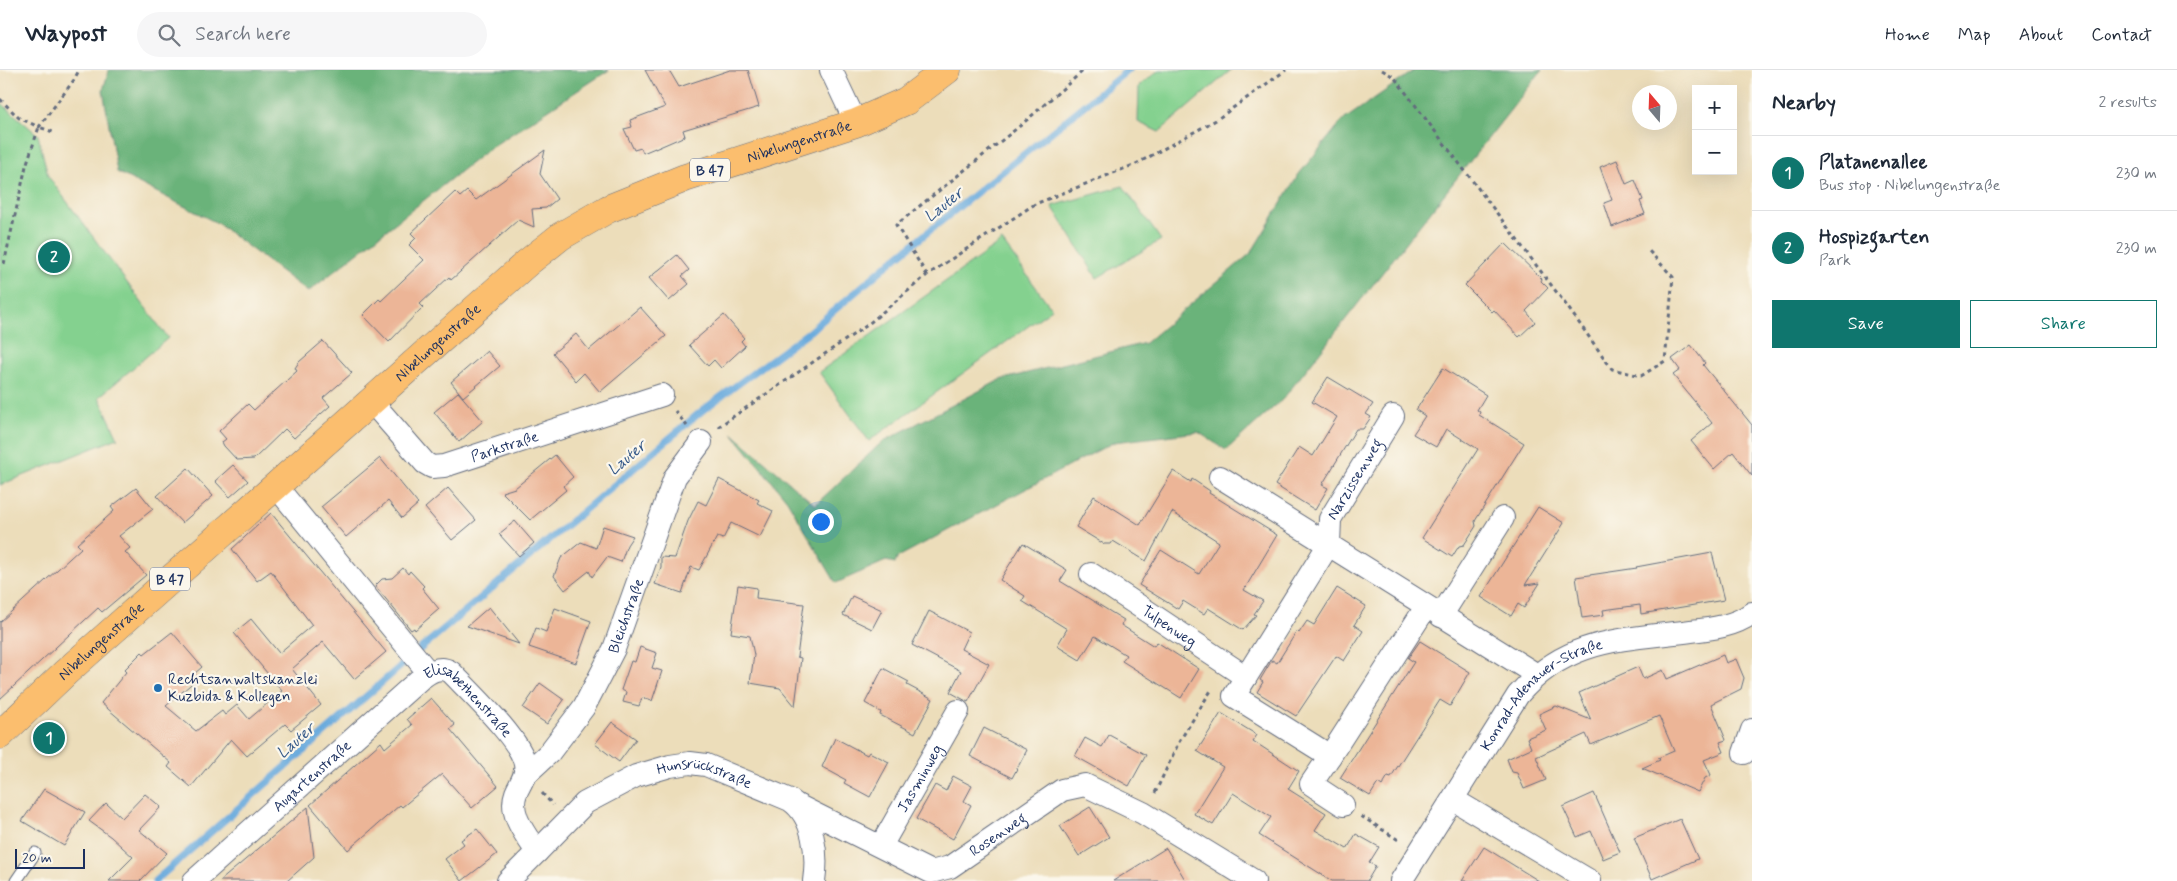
<!DOCTYPE html>
<html lang="en">
<head>
<meta charset="utf-8">
<style>
  :root { --surface:#fff; --page:#f6f6f7; --text:#1f2937; --muted:#747a83; --line:#e0e1e3; --accent:#0f766e }
  body { margin:0; font-family:Mynerve,sans-serif; background:var(--page); color:var(--text) }
  .controls { position:absolute; right:15px; top:15px; display:grid; overflow:hidden; border-radius:0px; box-shadow:0 5px 20px #0002 }
  .controls button { width:45px; height:45px; display:grid; place-items:center; padding:0; border:0; border-bottom:1px solid var(--line); background:var(--surface); color:var(--text); font:25px sans-serif }
  .compass { position:absolute; left:1632px; top:15px; width:45px; height:45px; border-radius:50%; background:var(--surface); box-shadow:0 5px 20px #0002; rotate:341deg }
  .scale { position:absolute; left:15px; bottom:12px; width:70px; box-sizing:border-box; padding-left:5px; border:2px solid #1b2f5e; border-top:0; font-size:14px; line-height:18px; white-space:nowrap; color:#1b2f5e; -webkit-text-stroke:4px #fbf7ec; paint-order:stroke }
  .you { position:absolute; left:820px; top:451px; width:18px; height:18px; margin:-12px; border:4px solid #fff; border-radius:50%; background:#1a73e8; box-shadow:0 0 0 8px #1a73e833 }
  .badge { display:grid; place-items:center; width:32px; height:32px; border-radius:50%; background:var(--accent); color:#fff; font-size:16px; font-weight:700 }
  .pin { position:absolute; translate:-50% -50%; border:2px solid #fff; box-shadow:0 1px 5px #0006 }
  .list { margin:0; padding:0; list-style:none }
  h2 { display:flex; justify-content:space-between; align-items:center; height:65px; margin:0; padding:0 20px; font-size:21px }
  h2 small { font-size:16px; font-weight:400; color:var(--muted) }
  .list li { display:grid; grid-template-columns:32px 1fr auto; gap:15px; align-items:center; box-sizing:border-box; height:75px; padding:0 20px; border-top:1px solid var(--line) }
  .list b { display:block; font-size:19px; white-space:nowrap }
  .list p { margin:0; font-size:16px; white-space:nowrap; color:var(--muted) }
  .list em { font-size:16px; font-style:normal; color:var(--muted) }
  .actions { display:flex; gap:10px; padding:15px 20px }
  .actions a { flex:1; padding:11px 0; border:1px solid var(--accent); border-radius:0px; text-align:center; font-size:18px; color:var(--accent) }
  .actions .main { background:var(--accent); color:#fff }
  .icon { flex:none; width:28px; height:28px; fill:none; stroke:currentColor; stroke-width:2; stroke-linecap:round; stroke-linejoin:round }
  .map { position:relative; flex:none; width:1752px; height:811px; overflow:hidden }
  header { display:flex; align-items:center; gap:30px; box-sizing:border-box; height:70px; padding:0 25px; background:var(--surface); border-bottom:1px solid var(--line) }
  header strong { font-size:24px }
  nav { display:flex; gap:28px; margin-inline-start:auto; font-size:18px }
  .search { width:350px; height:45px; background:var(--page); display:flex; align-items:center; gap:12px; box-sizing:border-box; padding:0 18px; border-radius:28px; color:var(--muted); font-size:19px }
  main { display:flex }
  aside { flex:1; background:var(--surface) }
  .map>svg:first-child { display:block }
  .green { fill:#84d18f; stroke:#508076 }
  .forest { fill:#6bb37a; stroke:#43716c }
  .lines { fill:none; stroke-linecap:round; stroke-linejoin:round }
  .stream { stroke:#69aadd; stroke-width:7 }
  .building { fill:#ecb597 }
  .lane-casing { stroke:#646c7e; stroke-width:13 }
  .street-casing { stroke:#646c7e; stroke-width:24 }
  .primary-casing { stroke:#646c7e; stroke-width:29 }
  .path { stroke:#646c7e; stroke-width:3; stroke-dasharray:4 4; stroke-linecap:butt }
  .lane { stroke:#fff; stroke-width:11 }
  .street { stroke:#fff; stroke-width:22 }
  .primary { stroke:#fbbe6e; stroke-width:28 }
  .poi-dot { fill:#1f6fb2; stroke:#fbf7ec; stroke-width:2 }
  .labels { text-anchor:middle; stroke-width:4.5; stroke-linejoin:round; paint-order:stroke }
  .shield { fill:#fbf7ec; stroke:#5e6b89; stroke-width:1 }
  .shield-label { font-size:14px; font-weight:bold; fill:#1b2f5e }
  .street-label { font-size:15px; fill:#1b2f5e; stroke:#fbf7ec }
  .poi-label { font-size:15px; fill:#1b2f5e; stroke:#fbf7ec; text-anchor:start }
  .water-label { font-size:16px; font-style:italic; fill:#365a8a; stroke:#fbf7ec }
</style>
</head>
<body>
<header>
<strong>Waypost</strong>
<div class="search"><svg class="icon" aria-label="search" viewBox="0 0 24 24"><circle cx="10" cy="10" r="6"/><path d="M15 15l6 6"/></svg>Search here</div>
<nav><a>Home</a><a>Map</a><a>About</a><a>Contact</a></nav>
</header>
<main>
<div class="map">
<svg width="1752" height="811" viewBox="0 0 1752 811">
  <rect width="100%" height="100%" fill="#fbf7ec"/>
  <filter id="ink" filterUnits="userSpaceOnUse"><feTurbulence type="fractalNoise" baseFrequency=".02" numOctaves="2"/><feDisplacementMap in="SourceGraphic" scale="10" xChannelSelector="R" yChannelSelector="G"/><feConvolveMatrix kernelMatrix="1 2 1 2 8 2 1 2 1" color-interpolation-filters="sRGB"/></filter>
  <filter id="wash" filterUnits="userSpaceOnUse"><feTurbulence type="fractalNoise" baseFrequency=".0096" numOctaves="4" result="noise"/><feDisplacementMap in="SourceGraphic" scale="20" xChannelSelector="R" yChannelSelector="G"/><feGaussianBlur stdDeviation="1.12" result="paint"/><feColorMatrix in="noise" values="0 0 0 0 0 0 0 0 0 0 0 0 0 0 0 0 0 1.4 0 .05"/><feComposite in="paint" operator="in"/></filter>
  <g filter="url(#wash)">
    <rect width="100%" height="100%" fill="#ecddba"/>
    <g class="green">
      <polygon points="1159,0 1231,0 1159,62 1138,52 1139,16"/>
      <polygon points="0,32 38,65 48,106 168,268 99,327 118,368 0,415"/>
      <polygon points="1123,116 1161,170 1097,208 1052,136"/>
      <polygon points="1002,171 1052,239 869,371 819,302"/>
    </g>
    <g class="forest">
      <polygon points="109,0 609,0 490,78 308,222 217,153 117,102 103,20"/>
      <polygon points="1415,0 1542,0 1283,329 1226,380 1198,362 1114,372 898,487 895,493 886,491 836,513 787,430 732,363 815,435 882,372 1000,310 1145,273 1251,183 1299,104 1342,51"/>
    </g>
    <g class="lines">
      <polyline class="stream" points="155,811 426,574 703,340 810,261 886,196 1128,0"/>
    </g>
    <g id="blocks">
      <g class="building">
        <polygon points="645,0 669,0 679,17 730,0 748,0 759,37 683,60 685,66 655,79 655,78 643,83 641,78 634,80 624,59 632,57 630,50 665,37"/>
        <polygon points="545,80 540,104 557,129 546,138 532,139 534,157 518,150 451,210 449,207 420,234 423,237 389,272 363,245 379,229 381,231 424,190 409,175 416,168 411,163 455,122 460,127 467,121 476,130"/>
        <polygon points="1617,90 1626,114 1635,110 1643,130 1640,131 1645,144 1612,157 1604,133 1612,130 1600,97"/>
        <polygon points="1505,173 1542,209 1541,211 1548,218 1526,241 1535,252 1519,267 1494,240 1492,242 1465,215"/>
        <polygon points="677,185 689,200 682,206 689,214 669,231 649,208"/>
        <polygon points="640,237 666,266 600,322 584,303 576,311 553,283 576,264 589,280"/>
        <polygon points="724,245 744,268 741,271 745,276 721,298 714,290 708,296 689,275"/>
        <polygon points="323,271 352,303 323,328 330,336 294,368 285,359 254,389 237,390 224,376 222,372 226,369 219,361 248,334 254,340 297,301 295,298 299,292"/>
        <polygon points="1691,275 1705,293 1703,295 1752,355 1752,406 1733,382 1714,399 1691,371 1712,353 1673,305 1680,300 1672,289"/>
        <polygon points="487,281 500,296 463,327 451,312"/>
        <polygon points="1443,298 1486,325 1477,340 1480,342 1479,345 1524,373 1475,451 1476,456 1464,475 1459,476 1452,487 1422,468 1478,379 1446,359 1436,377 1413,364 1425,346 1416,340"/>
        <polygon points="1328,307 1373,334 1366,344 1371,347 1363,359 1356,359 1322,415 1328,418 1315,440 1275,415 1299,377 1313,386 1337,347 1312,332"/>
        <polygon points="458,322 483,351 459,372 434,342"/>
        <polygon points="555,385 573,407 563,416 566,420 530,450 502,422 515,418"/>
        <polygon points="380,388 418,434 402,448 388,431 346,467 321,437"/>
        <polygon points="233,395 248,411 230,427 215,411"/>
        <polygon points="188,398 213,426 182,453 157,426"/>
        <polygon points="1173,401 1191,412 1192,409 1210,421 1209,423 1277,465 1244,520 1263,531 1254,544 1256,545 1243,560 1208,538 1204,544 1183,531 1178,539 1139,515 1161,480 1199,504 1219,472 1172,442 1146,491 1113,471 1111,474 1104,474 1076,457 1094,426 1140,455"/>
        <polygon points="719,409 759,430 757,433 773,441 760,467 731,453 723,469 717,467 699,500 691,497 682,523 655,514 661,497 661,487 675,488 688,451 698,431 706,435"/>
        <polygon points="136,418 153,439 119,466 130,478 125,482 146,505 102,542 98,538 0,629 0,552 81,478 77,474 114,441 111,437"/>
        <polygon points="448,418 476,450 452,470 425,438"/>
        <polygon points="1538,437 1564,453 1525,515 1540,513 1524,538 1518,534 1511,546 1481,527"/>
        <polygon points="271,443 386,582 354,609 323,572 292,599 321,635 291,660 285,654 247,686 231,669 191,717 168,697 171,693 101,633 126,602 124,600 142,582 144,584 172,562 202,597 194,604 198,608 166,636 196,661 222,641 225,645 237,635 249,649 282,621 234,563 251,549 279,583 312,555 271,501 257,511 232,479"/>
        <polygon points="515,451 534,473 519,486 499,464"/>
        <polygon points="603,456 633,466 627,475 621,492 607,487 592,507 589,501 565,520 554,506 561,488 581,472 596,478"/>
        <polygon points="1023,473 1067,500 1060,511 1124,550 1121,555 1154,576 1157,572 1199,599 1181,628 1122,591 1126,585 1095,566 1080,590 1057,576 1067,559 1022,531 1025,526 1000,510"/>
        <polygon points="1712,483 1724,530 1641,544 1640,535 1603,540 1604,545 1582,548 1576,507 1637,498 1636,497"/>
        <polygon points="403,498 408,504 410,501 424,516 422,518 439,539 415,560 414,558 411,560 377,518 376,515 382,509 392,508"/>
        <polygon points="738,515 757,518 756,528 804,534 797,587 801,588 795,636 780,618 750,613 754,585 750,566 731,563"/>
        <polygon points="1337,518 1366,536 1354,555 1363,561 1344,591 1336,586 1296,646 1257,622 1263,612 1260,610 1272,590 1277,593 1297,561 1299,563 1307,551 1314,555"/>
        <polygon points="852,526 882,540 872,559 843,545"/>
        <polygon points="489,537 519,574 467,556"/>
        <polygon points="555,538 591,551 576,593 529,577 536,558 546,562"/>
        <polygon points="929,541 969,562 961,579 989,594 968,632 950,622 961,601 912,575"/>
        <polygon points="1420,571 1470,602 1450,636 1440,630 1391,707 1388,706 1382,716 1378,713 1370,726 1340,708 1414,592 1408,588"/>
        <polygon points="640,577 657,583 652,598 662,601 652,631 642,628 639,636 623,632 626,622 621,620 631,591 635,592"/>
        <polygon points="1723,585 1726,593 1736,589 1744,608 1741,619 1711,634 1726,670 1720,672 1724,682 1704,690 1711,705 1705,708 1698,722 1642,698 1660,690 1658,688 1674,681 1659,646 1591,675 1586,664 1536,687 1546,710 1524,719 1517,703 1512,702 1507,689 1531,678 1527,668 1546,660 1539,644 1556,636 1591,650 1579,623 1638,597 1643,609 1663,600 1667,609"/>
        <polygon points="883,598 909,612 907,615 933,629 915,663 880,645 881,642 865,633"/>
        <polygon points="540,613 564,630 547,654 523,638"/>
        <polygon points="431,628 455,655 450,659 498,716 472,738 442,704 402,737 400,735 348,780 310,735 381,672 385,678 412,655 407,649"/>
        <polygon points="1221,643 1257,665 1253,671 1299,701 1288,719 1326,743 1315,760 1347,779 1356,764 1379,777 1369,793 1376,796 1367,811 1332,811 1259,765 1271,747 1233,723 1213,755 1194,744 1223,697 1197,681"/>
        <polygon points="612,652 636,669 619,692 595,674"/>
        <polygon points="984,658 1027,680 1012,708 970,686"/>
        <polygon points="1109,665 1146,685 1129,716 1075,686 1085,668 1102,677"/>
        <polygon points="835,668 867,685 869,682 889,692 870,727 844,713 846,710 822,697"/>
        <polygon points="953,706 972,716 964,731 971,735 953,769 916,749 935,715 946,721"/>
        <polygon points="44,719 85,742 64,776 22,751"/>
        <polygon points="1594,723 1620,782 1603,789 1591,761 1577,767 1563,737"/>
        <polygon points="145,724 161,737 139,760 167,783 140,811 109,811 133,787 111,767 89,751 106,733 122,748"/>
        <polygon points="308,737 314,787 287,811 220,811"/>
        <polygon points="1090,737 1109,767 1079,786 1060,756"/>
        <polygon points="1680,749 1698,789 1652,809 1634,768"/>
        <polygon points="477,759 497,784 462,811 445,789 464,774 461,770"/>
        <polygon points="1484,777 1539,811 1462,811"/>
        <polygon points="1166,778 1186,811 1113,811"/>
      </g>
    </g>
  </g>
  <g filter="url(#ink)">
    <use href="#blocks" fill-opacity="0" stroke="#646c7e" stroke-width="1"/>
    <g class="lines">
      <g class="lane-casing">
        <polyline id="lane" points="16,811 35,783"/>
      </g>
      <g class="street-casing">
        <g id="street">
          <polyline points="831,0 856,53"/>
          <path id="s1" d="M371,331L425,393L432,397L444,396L662,325"/>
          <polyline points="1220,407 1537,605"/>
          <polyline points="275,415 428,602"/>
          <path id="s2" d="M1329,474L1330,449L1393,346"/>
          <path id="s3" d="M1091,504L1246,607L1234,626L1330,686L1311,714L1343,735"/>
          <polyline points="1441,546 1503,448"/>
          <polyline points="1246,607 1329,474"/>
          <polyline points="1744,683 1752,660"/>
          <polyline points="1330,686 1426,537"/>
          <path id="s4" d="M525,705L549,683L584,637L614,579L675,407L701,372"/>
          <polyline points="1454,730 1590,811"/>
          <path id="s5" d="M799,736L931,802L950,797L1062,720L1085,715L1143,743L1254,811"/>
          <path id="s6" d="M881,776L958,641"/>
          <path id="s7" d="M194,811L419,610C429,602 439,595 451,602C470,622 521,670 525,694C527,706 520,713 516,723C508,744 526,765 537,782L585,733L636,706L670,696L690,693L706,695L790,730C814,746 818,784 814,811"/>
          <polyline points="508,811 537,782"/>
          <path id="s8" d="M1401,811L1518,625C1566,568 1622,570 1691,561C1711,559 1735,556 1752,543"/>
        </g>
      </g>
      <g class="primary-casing">
        <g id="primary">
          <path id="s9" d="M0,665L65,603L527,193L561,166L608,139L685,108L856,53L906,31L947,0"/>
        </g>
      </g>
      <g class="path">
        <polyline points="1382,0 1394,7 1564,232 1612,299 1641,306 1665,291 1673,207 1648,180"/>
        <polyline points="0,29 19,48 39,57 74,10 79,0"/>
        <polyline points="4,194 26,96 39,57 56,63"/>
        <polyline points="927,205 896,155 1021,55 1084,0"/>
        <polyline points="675,341 687,356"/>
        <polyline points="718,357 866,256 927,205 1035,134 1136,94 1216,50 1286,0"/>
        <polyline points="542,723 553,735"/>
        <polyline points="1155,723 1179,672 1212,619"/>
        <polyline points="1361,746 1400,771"/>
      </g>
      <use href="#lane" class="lane"/>
      <use href="#street" class="street"/>
      <use href="#primary" class="primary"/>
    </g>
  </g>
  <circle class="poi-dot" cx="158" cy="618" r="5"/>
  <g class="labels">
    <g class="shield">
      <rect x="690" y="88.5" width="40" height="23" rx="4"/>
      <rect x="150" y="497.5" width="40" height="23" rx="4"/>
    </g>
    <g class="shield-label">
      <text x="710" y="105">B 47</text>
      <text x="170" y="514">B 47</text>
    </g>
    <g class="street-label">
      <text dy="5" stroke="none"><textPath href="#s9" startOffset="1008">Nibelungenstraße</textPath></text>
      <text dy="5" stroke="none"><textPath href="#s9" startOffset="588">Nibelungenstraße</textPath></text>
      <text dy="5" stroke="none"><textPath href="#s1" startOffset="166">Parkstraße</textPath></text>
      <text dy="5" stroke="none"><textPath href="#s2" startOffset="72">Narzissenweg</textPath></text>
      <text dy="5" stroke="none"><textPath href="#s4" startOffset="191">Bleichstraße</textPath></text>
      <text dy="5" stroke="none"><textPath href="#s3" startOffset="94">Tulpenweg</textPath></text>
      <text dy="5" stroke="none"><textPath href="#s9" startOffset="138">Nibelungenstraße</textPath></text>
      <text dy="5" stroke="none"><textPath href="#s8" startOffset="238">Konrad-Adenauer-Straße</textPath></text>
      <text dy="5" stroke="none"><textPath href="#s7" startOffset="366">Elisabethenstraße</textPath></text>
      <text dy="5" stroke="none"><textPath href="#s7" startOffset="158">Augartenstraße</textPath></text>
      <text dy="5" stroke="none"><textPath href="#s6" startOffset="78">Jasminweg</textPath></text>
      <text dy="5" stroke="none"><textPath href="#s7" startOffset="750">Hunsrückstraße</textPath></text>
      <text dy="5" stroke="none"><textPath href="#s5" startOffset="225">Rosenweg</textPath></text>
    </g>
    <g class="poi-label">
      <text x="168" y="614">Rechtsanwaltskanzlei<tspan x="168" dy="17">Kuzbida &amp; Kollegen</tspan></text>
    </g>
    <g class="water-label">
      <text transform="translate(943 134) rotate(-39)" y="6">Lauter</text>
      <text transform="translate(626 387) rotate(-40)" y="6">Lauter</text>
      <text transform="translate(295 670) rotate(-41)" y="6">Lauter</text>
    </g>
  </g>
</svg>
<div class="controls">
<button>+</button>
<button>−</button>
</div>
<svg class="compass" viewBox="-18 -18 36 36"><path d="M0-13l5 13h-10z" fill="#e53935"/><path d="M0 13l5-13h-10z" fill="#747a83"/></svg>
<div class="scale">20 m</div>
<div class="you"></div>
<div class="pin badge" style="left:49px;top:668px">1</div>
<div class="pin badge" style="left:54px;top:187px">2</div>
</div>
<aside>
<h2>Nearby<small>2 results</small></h2>
<ul class="list">
<li><span class="badge">1</span><div><b>Platanenallee</b><p>Bus stop · Nibelungenstraße</p></div><em>230 m</em></li>
<li><span class="badge">2</span><div><b>Hospizgarten</b><p>Park</p></div><em>230 m</em></li>
</ul>
<div class="actions"><a class="main">Save</a><a>Share</a></div>
</aside>
</main>
</body>
</html>
